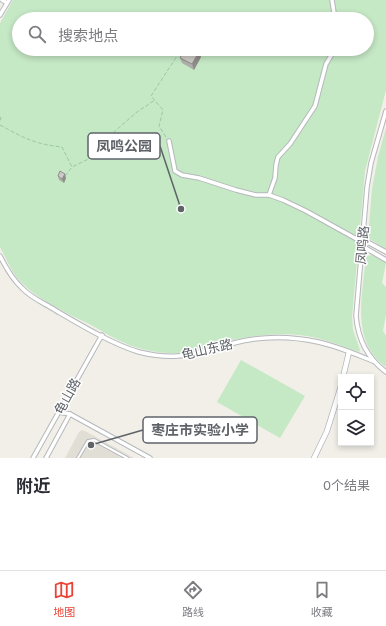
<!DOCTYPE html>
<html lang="zh">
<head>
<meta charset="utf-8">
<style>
  :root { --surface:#fff; --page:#f2f2f3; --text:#2b2b33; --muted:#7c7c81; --line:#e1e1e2; --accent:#ea4335 }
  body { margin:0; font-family:"Golos Text","Noto Sans SC",sans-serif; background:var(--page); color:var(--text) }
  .controls { position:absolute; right:12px; bottom:12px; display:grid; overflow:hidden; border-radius:0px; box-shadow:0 2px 6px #0003 }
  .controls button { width:36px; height:36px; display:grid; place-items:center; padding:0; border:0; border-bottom:1px solid var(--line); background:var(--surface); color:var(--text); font:20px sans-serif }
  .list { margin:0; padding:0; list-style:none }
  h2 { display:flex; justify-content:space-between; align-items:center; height:52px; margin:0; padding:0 16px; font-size:17px }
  h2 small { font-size:13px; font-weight:400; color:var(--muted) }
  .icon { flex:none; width:22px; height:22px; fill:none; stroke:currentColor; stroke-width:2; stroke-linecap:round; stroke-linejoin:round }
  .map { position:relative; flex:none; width:386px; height:458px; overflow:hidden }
  .search { position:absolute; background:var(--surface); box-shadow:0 2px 6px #0003; left:12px; right:12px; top:12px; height:44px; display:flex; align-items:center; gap:10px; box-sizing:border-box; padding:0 14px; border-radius:22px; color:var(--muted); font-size:15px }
  .sheet { height:112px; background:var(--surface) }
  nav { display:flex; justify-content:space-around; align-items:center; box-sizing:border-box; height:56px; border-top:1px solid var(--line); background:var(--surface); font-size:11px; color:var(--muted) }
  nav a { display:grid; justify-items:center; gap:2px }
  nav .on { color:var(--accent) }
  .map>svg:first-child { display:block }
  .education { fill:#e1ded6 }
  .green { fill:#c5e8c5; fill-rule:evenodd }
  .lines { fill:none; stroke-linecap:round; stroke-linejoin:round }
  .service-casing { stroke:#b5b8bc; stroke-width:4 }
  .minor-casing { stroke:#b5b8bc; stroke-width:5.5 }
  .tertiary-casing { stroke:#b5b8bc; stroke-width:6 }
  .path { stroke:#9cc7a9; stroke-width:1; stroke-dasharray:4 2; stroke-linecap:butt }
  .service { stroke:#fff; stroke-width:2 }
  .minor { stroke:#fff; stroke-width:3.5 }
  .tertiary { stroke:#fff; stroke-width:4.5 }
  .wall { fill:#afaea9 }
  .shaded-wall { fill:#8f8d8a }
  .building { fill:#cccac5; stroke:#8f8d8a }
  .labels { text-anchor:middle; stroke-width:3; stroke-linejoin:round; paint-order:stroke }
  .street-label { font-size:13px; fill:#5f6368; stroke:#fff }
  .leader { fill:none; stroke:#5f6368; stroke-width:1.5 }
  .callout-dot { fill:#5f6368; stroke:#fff; stroke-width:1.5 }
  .callout { fill:#fff; stroke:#5f6368; stroke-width:1.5 }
  .callout-label { font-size:14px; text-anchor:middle; font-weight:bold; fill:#5f6368 }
</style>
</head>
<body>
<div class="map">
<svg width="386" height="458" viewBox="0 0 386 458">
  <rect width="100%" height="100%" fill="#f1efe8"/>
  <polygon class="education" points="82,430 85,431 134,458 65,458 79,432"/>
  <g class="green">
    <path d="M13,0H386V90L365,171L352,317L353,330L360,350L359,352C342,346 325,339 307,336C283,332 256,335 232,340C214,343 198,352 179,353C165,354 149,351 135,347C120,342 105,333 91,325C67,313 39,301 20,281C11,271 6,258 0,247V23ZM19,19H367V49H19Z"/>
    <polygon points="386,128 386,249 368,238 372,189 378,157"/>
    <path d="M372,255L386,263L382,283L386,287V314L383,331L386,336V367C350,342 363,292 366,256Z"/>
    <polygon points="241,360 305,396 280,438 217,402"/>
  </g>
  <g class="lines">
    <g class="service-casing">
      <polyline id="service" points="78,458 88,441 94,440 127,458"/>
    </g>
    <g class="minor-casing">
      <g id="minor">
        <polyline points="2,0 7,3"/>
        <polyline points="332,0 335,19"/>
        <polyline points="0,15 9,0"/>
        <path d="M386,111L371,163L367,187L356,316C358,339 367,358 386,372"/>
        <polyline points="169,141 175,171 182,175 199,178 236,190 256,195 269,195 283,200 306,211 362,242"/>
        <polyline points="269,195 275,178 276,165 278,157 290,144 315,106 326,64 335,49"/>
        <polyline points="362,239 386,252"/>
        <polyline points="362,246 386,260"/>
        <path d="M0,256C6,268 12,279 22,288C31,298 44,303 55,310C79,324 112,344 139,352C151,355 165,357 178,356C198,355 215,347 234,343C261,336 291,336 318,342C337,346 355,354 373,361"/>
        <polyline points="58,412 70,414 150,458"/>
        <polyline points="33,458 102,335"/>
        <polyline points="46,458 70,414"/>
      </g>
    </g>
    <g class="tertiary-casing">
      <g id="tertiary">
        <polyline points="343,377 349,352"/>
        <polyline points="314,458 327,431 341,386"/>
      </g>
    </g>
    <g class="path">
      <polyline points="0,117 1,118 0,121"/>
      <path d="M0,125C24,138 34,144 62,147L72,167L99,154L115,131L137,112L155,100"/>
      <polyline points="166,137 159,126 163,110 151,96 179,53 182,55"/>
      <polyline points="65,176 72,167"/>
    </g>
    <use href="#service" class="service"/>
    <use href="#minor" class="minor"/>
    <use href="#tertiary" class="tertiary"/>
  </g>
  <g class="wall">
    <polygon points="201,57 194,70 182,63 180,58"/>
    <polygon points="58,176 66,178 64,183 59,180"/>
  </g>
  <g class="shaded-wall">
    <polygon points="199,52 201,57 194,70 192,64"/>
    <polygon points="65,174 66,178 64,183 62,179"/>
  </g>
  <g class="building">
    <polygon points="185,49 194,49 199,52 192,64 180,58"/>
    <polygon points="60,171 65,174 62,179 58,176"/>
  </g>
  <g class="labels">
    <g class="street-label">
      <text transform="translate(362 245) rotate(-85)" y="5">凤鸣路</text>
      <text transform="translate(207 349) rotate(-13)" y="5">龟山东路</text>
      <text transform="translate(67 396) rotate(-61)" y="5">龟山路</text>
    </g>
  </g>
  <path class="leader" d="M181 209L160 146M91 445L143 430"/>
  <g class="callout-dot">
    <circle cx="181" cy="209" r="4"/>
    <circle cx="91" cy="445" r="4"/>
  </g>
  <g class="callout">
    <rect x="88" y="133" width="72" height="26" rx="4"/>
    <rect x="143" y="417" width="114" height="26" rx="4"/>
  </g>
  <g class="callout-label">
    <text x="124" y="151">凤鸣公园</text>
    <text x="200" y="435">枣庄市实验小学</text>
  </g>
</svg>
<div class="controls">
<button><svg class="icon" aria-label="locate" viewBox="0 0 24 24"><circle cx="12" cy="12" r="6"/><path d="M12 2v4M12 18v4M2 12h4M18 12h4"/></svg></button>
<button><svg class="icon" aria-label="layers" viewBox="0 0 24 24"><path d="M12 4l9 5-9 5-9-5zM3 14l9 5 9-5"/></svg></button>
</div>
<div class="search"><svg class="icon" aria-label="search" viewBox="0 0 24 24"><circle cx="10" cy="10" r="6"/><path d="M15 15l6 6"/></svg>搜索地点</div>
</div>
<section class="sheet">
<h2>附近<small>0个结果</small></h2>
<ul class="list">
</ul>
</section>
<nav>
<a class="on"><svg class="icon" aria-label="map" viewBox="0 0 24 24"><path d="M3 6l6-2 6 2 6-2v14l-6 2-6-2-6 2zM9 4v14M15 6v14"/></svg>地图</a>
<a><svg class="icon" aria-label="directions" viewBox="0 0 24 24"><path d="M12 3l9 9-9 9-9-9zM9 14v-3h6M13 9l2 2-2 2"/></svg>路线</a>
<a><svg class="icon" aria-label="saved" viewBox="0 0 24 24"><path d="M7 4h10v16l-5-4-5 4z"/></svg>收藏</a>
</nav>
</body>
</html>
